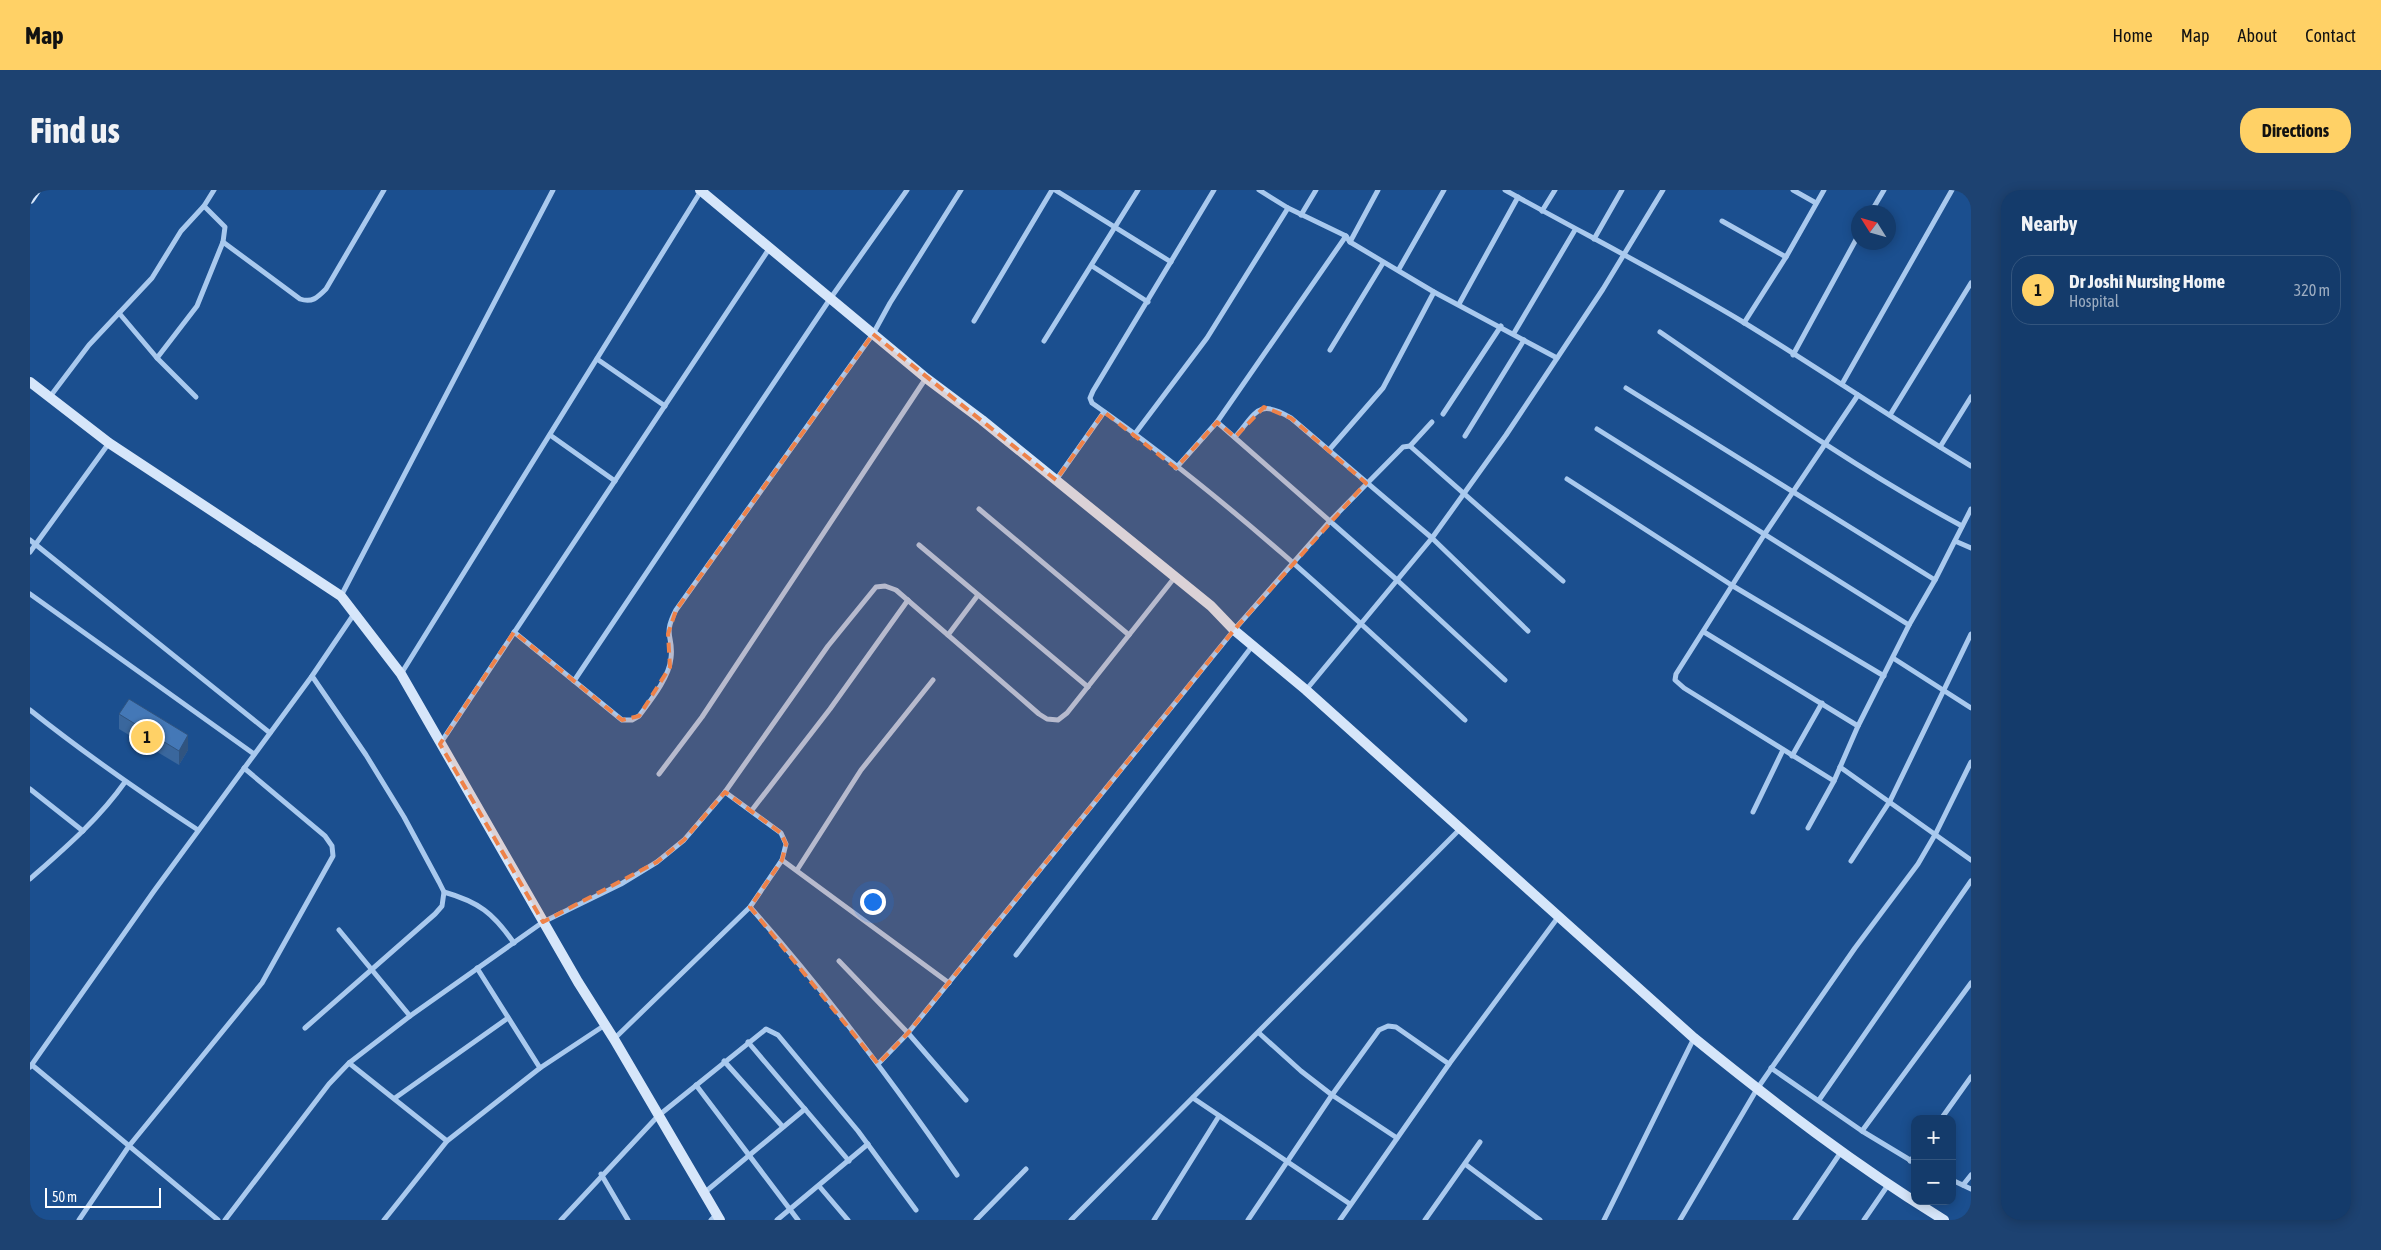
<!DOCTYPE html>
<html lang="en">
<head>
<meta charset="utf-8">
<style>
  :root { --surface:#143b6b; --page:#1d4271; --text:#f1f3f6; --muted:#9dadc1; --line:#33557e; --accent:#ffd166 }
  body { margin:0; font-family:"Asap Condensed",sans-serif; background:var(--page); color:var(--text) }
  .controls { position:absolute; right:15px; bottom:15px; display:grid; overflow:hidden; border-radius:10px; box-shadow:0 2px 12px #0003 }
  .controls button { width:45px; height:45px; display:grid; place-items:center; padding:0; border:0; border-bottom:1px solid var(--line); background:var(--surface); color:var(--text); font:25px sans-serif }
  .compass { position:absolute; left:1821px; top:15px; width:45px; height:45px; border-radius:50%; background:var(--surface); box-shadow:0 2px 12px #0003; rotate:307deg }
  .scale { position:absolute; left:15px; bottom:12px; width:116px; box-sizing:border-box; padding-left:5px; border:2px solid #fff; border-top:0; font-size:14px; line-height:18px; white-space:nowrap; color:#fff; -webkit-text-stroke:4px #1b4f8f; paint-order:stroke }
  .you { position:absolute; left:842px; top:711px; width:18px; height:18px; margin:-12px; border:4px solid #fff; border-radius:50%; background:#1a73e8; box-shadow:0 0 0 8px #1a73e833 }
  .badge { display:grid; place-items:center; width:32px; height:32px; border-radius:50%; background:var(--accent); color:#111; font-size:16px; font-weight:700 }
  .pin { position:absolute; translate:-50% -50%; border:2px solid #fff; box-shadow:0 1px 5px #0006 }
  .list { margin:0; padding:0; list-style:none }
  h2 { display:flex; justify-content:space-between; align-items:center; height:65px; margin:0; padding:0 20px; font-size:21px }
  h2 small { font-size:16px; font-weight:400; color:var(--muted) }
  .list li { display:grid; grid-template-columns:32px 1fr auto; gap:15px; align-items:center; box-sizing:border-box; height:70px; margin:0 10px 10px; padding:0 10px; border:1px solid var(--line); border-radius:20px }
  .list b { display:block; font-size:19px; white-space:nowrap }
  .list p { margin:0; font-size:16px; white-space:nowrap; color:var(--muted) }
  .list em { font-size:16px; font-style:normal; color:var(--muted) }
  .map { position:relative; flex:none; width:1941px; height:1030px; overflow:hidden; border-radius:20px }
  header { display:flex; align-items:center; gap:30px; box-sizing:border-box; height:70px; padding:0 25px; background:var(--accent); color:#111 }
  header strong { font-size:24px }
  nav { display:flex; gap:28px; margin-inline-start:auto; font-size:18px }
  .intro { display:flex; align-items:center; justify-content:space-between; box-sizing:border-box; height:120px; padding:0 30px }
  h1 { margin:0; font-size:35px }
  .button { padding:12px 22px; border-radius:20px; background:var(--accent); color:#111; font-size:18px; font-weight:700 }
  main { display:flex; gap:30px; padding:0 30px }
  aside { flex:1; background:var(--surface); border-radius:20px; box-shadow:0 2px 12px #0003 }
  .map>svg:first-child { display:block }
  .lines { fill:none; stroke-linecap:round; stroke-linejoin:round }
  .street { stroke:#a9c9ee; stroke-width:5 }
  .secondary { stroke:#d6e6fa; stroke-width:10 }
  .wall { fill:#3a679d }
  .shaded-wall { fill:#305480 }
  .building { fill:#4478b7; stroke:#305480 }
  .marked { fill:#ee8249; fill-opacity:0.2; stroke:#ee8249; stroke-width:4; stroke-dasharray:10 6; stroke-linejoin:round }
</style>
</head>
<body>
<header>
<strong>Map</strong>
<nav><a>Home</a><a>Map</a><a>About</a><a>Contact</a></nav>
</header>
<div class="intro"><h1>Find us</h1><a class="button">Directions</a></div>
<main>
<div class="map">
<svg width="1941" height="1030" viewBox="0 0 1941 1030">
  <rect width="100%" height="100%" fill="#1b4f8f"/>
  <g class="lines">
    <g class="street">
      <polyline points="1025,0 1141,72"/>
      <path d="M1184,0L1063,201L1060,208L1062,213C1195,306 1317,420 1435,530"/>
      <polyline points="1229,0 1258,18 1316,46 1320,52 1404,102 1527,168"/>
      <path d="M1475,0C1554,44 1635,85 1713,132C1790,179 1864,230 1941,276"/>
      <polyline points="1763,0 1786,13"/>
      <polyline points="1512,21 1525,0"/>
      <polyline points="1841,22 1854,0"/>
      <polyline points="1271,25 1286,0"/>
      <polyline points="1692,31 1756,67"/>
      <polyline points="1564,49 1592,0"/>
      <path d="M193,52L270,109C282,113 287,108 296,99L354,0"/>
      <polyline points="1320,52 1348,0"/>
      <polyline points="1062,76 1118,112"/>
      <polyline points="1369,79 1414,0"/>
      <polyline points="1429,114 1488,7"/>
      <polyline points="89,123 127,168 166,207"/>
      <polyline points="944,131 1022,0"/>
      <polyline points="1714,133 1756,67 1794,0"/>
      <path d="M1630,142C1729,210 1826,279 1932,336"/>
      <polyline points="1484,143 1545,40"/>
      <polyline points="1014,151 1108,0"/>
      <polyline points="1300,160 1353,73"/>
      <polyline points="1763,165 1828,46"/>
      <polyline points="127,168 167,116 193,52 195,37 174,16"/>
      <polyline points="567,169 635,216"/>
      <polyline points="1812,194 1922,0"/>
      <polyline points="1596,198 1905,390"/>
      <polyline points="19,208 59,155 122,88 151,41 174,16 184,0"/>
      <polyline points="1413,224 1471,136"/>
      <polyline points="1860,225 1941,93"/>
      <polyline points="1187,232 1367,390 1475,490"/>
      <polyline points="1567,239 1879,435"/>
      <polyline points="520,245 585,291"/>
      <polyline points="1104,245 1177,148 1258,18"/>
      <polyline points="1435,246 1494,150"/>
      <path d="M1205,247C1227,222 1228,208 1261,228L1402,348L1498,441"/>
      <polyline points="1380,256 1402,232"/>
      <polyline points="1910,257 1941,207"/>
      <polyline points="1299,260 1353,198 1404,102"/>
      <polyline points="1146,278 1187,232 1316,46"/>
      <polyline points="1537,289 1703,396 1854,486"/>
      <polyline points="1026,290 1074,222"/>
      <polyline points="949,319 1099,445"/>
      <polyline points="0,350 240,543"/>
      <polyline points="1925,351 1941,358"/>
      <polyline points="889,355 1058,497"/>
      <polyline points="0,362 79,253"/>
      <polyline points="0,404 224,564"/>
      <polyline points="311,406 523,0"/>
      <path d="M484,442L592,530H602L609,526C621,510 639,488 641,468C644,445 632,447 646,420L843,144L860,113L931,0"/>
      <polyline points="1674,442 1828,536"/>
      <polyline points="918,445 948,405"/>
      <polyline points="1863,468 1941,518"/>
      <polyline points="371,484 671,1"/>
      <polyline points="544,491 800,109 877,0"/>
      <polyline points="1276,500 1402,348 1476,245 1573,99 1633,0"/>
      <path d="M0,520C54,563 110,602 168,640"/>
      <polyline points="410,554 739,59"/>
      <polyline points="1762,566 1792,513"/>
      <polyline points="1810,577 1941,670"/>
      <polyline points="629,584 672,527 896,188"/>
      <polyline points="1804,591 1654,498 1645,490 1646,484 1734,345 1828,205"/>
      <polyline points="0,599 53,641"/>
      <polyline points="722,620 800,519 878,410"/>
      <polyline points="1723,622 1753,560"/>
      <polyline points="1778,638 1804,591 1828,536 1879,435 1905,390 1941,319"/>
      <polyline points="752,670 919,793"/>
      <polyline points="1821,671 1860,611 1941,444"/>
      <polyline points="767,680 831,580 903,490"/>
      <path d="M0,689C34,659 69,629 95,592"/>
      <path d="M414,702C449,712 463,723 484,753"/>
      <path d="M720,717C795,801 863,892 927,985"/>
      <polyline points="309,740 380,826"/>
      <polyline points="986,765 1223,455"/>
      <polyline points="809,771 878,843 936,910"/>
      <polyline points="447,778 510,878"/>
      <polyline points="275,838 405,724 412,716 414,702 409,692 374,627 336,565 282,486"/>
      <polyline points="1229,843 1271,881 1302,905 1367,948"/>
      <polyline points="584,849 720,717 752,670 756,654 751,643 695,602"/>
      <polyline points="718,852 819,971"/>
      <polyline points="694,871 753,937"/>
      <polyline points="319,873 417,951"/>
      <polyline points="848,874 878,843 1204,440 1300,331 1373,257 1380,256 1533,391"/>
      <polyline points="2,875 188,1030"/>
      <polyline points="0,877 124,701 282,486 324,424"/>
      <polyline points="1741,878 1832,941 1885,973"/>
      <polyline points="666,895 768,1030"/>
      <polyline points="365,908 478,828"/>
      <polyline points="1163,908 1320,1014"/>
      <polyline points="1789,910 1941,691"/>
      <polyline points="1911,929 1941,887"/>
      <polyline points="1832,941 1941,793"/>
      <polyline points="1880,971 1885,965"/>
      <polyline points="1435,974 1510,1030"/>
      <polyline points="571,984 598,1030"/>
      <polyline points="1922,990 1941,999"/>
      <polyline points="1933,995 1941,985"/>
      <polyline points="789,996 818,1030"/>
      <polyline points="674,1003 775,919"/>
      <polyline points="49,1030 99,956 232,793 303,666 302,656 295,646 214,578"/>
      <polyline points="195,1030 299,894 319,873 380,826 513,732 591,694 627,672 654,650 695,602 798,456 846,397 855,396 866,400 1009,524 1017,529 1028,530 1037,523 1145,387"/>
      <polyline points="354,1030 417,951 510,878 575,835"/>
      <polyline points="531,1030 628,926 736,839 748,845 828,941 886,1020"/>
      <polyline points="681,1030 686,1025"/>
      <polyline points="747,1030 838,954"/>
      <polyline points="946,1030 996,979"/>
      <polyline points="1041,1030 1430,639"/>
      <polyline points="1124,1030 1189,926"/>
      <polyline points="1218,1030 1302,905 1349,840 1358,836 1366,837 1419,874"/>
      <polyline points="1310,1030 1419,874 1529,726"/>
      <polyline points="1395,1030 1450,952"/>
      <polyline points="1574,1030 1664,848"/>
      <polyline points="1650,1030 1727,899 1825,758 1888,674 1906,643 1941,572"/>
      <polyline points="1765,1030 1811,962"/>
      <polyline points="1834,1030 1858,995"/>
    </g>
    <g class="secondary">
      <path d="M670,0L896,188L952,230L1181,416L1204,440L1276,500L1664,848C1744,913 1826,976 1914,1030"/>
      <polyline points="0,9 6,0"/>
      <polyline points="0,192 79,253 311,406 371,484 548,792 584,849 690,1030"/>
    </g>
  </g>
  <polygon class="wall" points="89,524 158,560 149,575 89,539"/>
  <polygon class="shaded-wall" points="158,545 158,560 149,575 149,561"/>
  <polygon class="building" points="99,509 158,545 149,561 89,524"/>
  <path class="marked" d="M843,144L1026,290L1074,222L1146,278L1187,232L1205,247L1234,217L1261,228L1336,293L1204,440L878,843L848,874L720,717L752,670L756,654L751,643L695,602L654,650L627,672L513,732L410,554L484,442L592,530L609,526L640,477L638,444L646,420Z"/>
</svg>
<div class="controls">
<button>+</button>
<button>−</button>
</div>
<svg class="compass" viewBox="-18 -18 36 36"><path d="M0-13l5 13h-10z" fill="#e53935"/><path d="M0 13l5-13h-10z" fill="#9dadc1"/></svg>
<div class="scale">50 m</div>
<div class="you"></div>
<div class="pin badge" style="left:117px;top:547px">1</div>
</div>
<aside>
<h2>Nearby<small></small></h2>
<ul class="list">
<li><span class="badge">1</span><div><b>Dr Joshi Nursing Home</b><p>Hospital</p></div><em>320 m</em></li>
</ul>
</aside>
</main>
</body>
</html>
